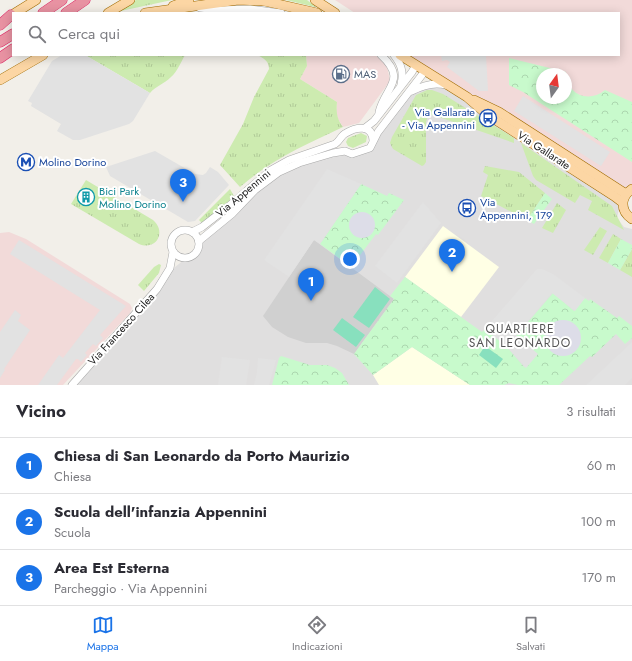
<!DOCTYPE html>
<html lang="it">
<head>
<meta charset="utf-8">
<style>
  :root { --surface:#fff; --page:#f7f7f7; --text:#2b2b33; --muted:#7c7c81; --line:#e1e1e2; --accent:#1a73e8 }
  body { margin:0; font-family:Jost,sans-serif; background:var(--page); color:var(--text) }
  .compass { position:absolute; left:536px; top:68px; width:36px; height:36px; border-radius:50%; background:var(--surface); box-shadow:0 2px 10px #0003; rotate:14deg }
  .you { position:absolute; left:350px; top:259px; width:14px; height:14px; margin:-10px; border:3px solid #fff; border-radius:50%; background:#1a73e8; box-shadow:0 0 0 6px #1a73e833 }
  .badge { display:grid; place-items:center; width:26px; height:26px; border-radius:50%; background:var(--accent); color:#fff; font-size:13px; font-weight:700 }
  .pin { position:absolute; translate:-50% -33px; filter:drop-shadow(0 1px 2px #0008) }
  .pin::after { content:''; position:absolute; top:21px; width:14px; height:12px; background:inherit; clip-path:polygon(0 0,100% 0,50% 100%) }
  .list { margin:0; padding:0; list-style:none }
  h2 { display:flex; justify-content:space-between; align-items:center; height:52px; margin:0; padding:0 16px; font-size:17px }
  h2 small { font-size:13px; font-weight:400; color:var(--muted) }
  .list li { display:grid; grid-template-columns:26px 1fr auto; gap:12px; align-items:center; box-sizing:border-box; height:56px; padding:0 16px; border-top:1px solid var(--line) }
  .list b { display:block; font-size:15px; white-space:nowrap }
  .list p { margin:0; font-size:13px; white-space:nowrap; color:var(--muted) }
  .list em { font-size:13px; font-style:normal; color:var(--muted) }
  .icon { flex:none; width:22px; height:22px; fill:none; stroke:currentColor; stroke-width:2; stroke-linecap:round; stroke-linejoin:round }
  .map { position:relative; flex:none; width:632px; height:385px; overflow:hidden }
  .search { position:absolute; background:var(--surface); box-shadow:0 2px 10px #0003; left:12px; right:12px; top:12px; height:44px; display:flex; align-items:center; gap:10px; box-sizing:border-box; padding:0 14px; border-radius:0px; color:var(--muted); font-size:15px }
  .sheet { height:220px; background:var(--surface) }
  nav { display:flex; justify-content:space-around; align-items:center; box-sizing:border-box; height:56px; border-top:1px solid var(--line); background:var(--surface); font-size:11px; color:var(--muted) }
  nav a { display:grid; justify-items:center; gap:2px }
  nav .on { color:var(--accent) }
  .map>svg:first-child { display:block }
  .residential { fill:#e0dfdf }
  .commercial { fill:#f2dad9; fill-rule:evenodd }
  .education { fill:#ffffe5 }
  .religious { fill:#d0d0d0 }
  .grass { fill:url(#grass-tufts) }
  .park { fill:url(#park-crowns); fill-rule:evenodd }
  .pitch { fill:#88e0be }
  .parking { fill:#e2e2e2 }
  .plaza { fill:#dddde8 }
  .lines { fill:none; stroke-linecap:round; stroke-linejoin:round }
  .minor-casing { stroke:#a9a9a9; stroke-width:8 }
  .major-casing { stroke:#a06b00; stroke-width:10 }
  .highway-casing { stroke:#dc2a67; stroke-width:11 }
  .minor { stroke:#fff; stroke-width:7 }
  .major { stroke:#fcd6a4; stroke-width:9 }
  .highway { stroke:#e892a2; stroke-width:10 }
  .labels { text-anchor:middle; stroke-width:4; stroke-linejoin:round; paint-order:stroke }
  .service-label { font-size:11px; fill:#4e5e75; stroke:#fff; text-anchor:start }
  .transit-label { font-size:11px; fill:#164399; stroke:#fff; text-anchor:start }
  .street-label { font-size:11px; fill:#222; stroke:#fff }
  .culture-label { font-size:11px; fill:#0d838f; stroke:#fff; text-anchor:start }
  .neighbourhood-label { font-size:12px; letter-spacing:1px; fill:#555; stroke:#fff }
</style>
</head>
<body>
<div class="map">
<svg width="632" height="385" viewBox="0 0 632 385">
  <defs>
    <pattern id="grass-tufts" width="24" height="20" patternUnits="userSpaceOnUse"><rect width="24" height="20" fill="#cdebb0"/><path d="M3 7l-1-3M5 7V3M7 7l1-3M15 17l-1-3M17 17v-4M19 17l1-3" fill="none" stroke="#b0c997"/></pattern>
    <pattern id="park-crowns" width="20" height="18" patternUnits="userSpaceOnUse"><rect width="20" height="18" fill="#c8facc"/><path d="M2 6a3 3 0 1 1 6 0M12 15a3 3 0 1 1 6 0" fill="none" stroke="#acd6af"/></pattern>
  </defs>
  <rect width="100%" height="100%" fill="#f2efe9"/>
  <polygon class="residential" points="436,86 456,91 618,202 619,208 617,218 624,227 632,229 632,385 72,385 169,272 185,259 195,256 199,250 199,242 256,190 300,163 368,150 409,94"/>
  <g class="commercial">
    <path d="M335,0H632V186L625,190L469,96L408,57L409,55H619V13H355ZM542,74H566V98H542Z"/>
    <polygon points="306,55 375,55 384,62 387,66 390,81 359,123 343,127 338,119 336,112 337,102 300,79 307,66"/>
    <polygon points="9,232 26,239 130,304 132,308 130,313 63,385 0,385 0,233"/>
  </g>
  <g class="education">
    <polygon points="443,226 499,267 461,317 405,277"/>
    <polygon points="412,347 470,385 379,385 373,375"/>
  </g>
  <polygon class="religious" points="314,240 394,299 354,354 337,346 327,343 306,343 288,337 272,327 263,316"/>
  <g class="grass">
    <polygon points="136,0 172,0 116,12"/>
    <polygon points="286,0 307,0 316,7 315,7"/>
    <path d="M85,55H185C181,62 177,72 171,77C164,84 156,86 150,93Z"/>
    <path d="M258,55H306L307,66L300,79L337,102C336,113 337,119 343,127C305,145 272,159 240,187L220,165L243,124L254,97L269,69C269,61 264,59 258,55Z"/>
    <polygon points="427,90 432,90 443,94 514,138 514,143 433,115 428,116 426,122 426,162 424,165 422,166 393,149 390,143 392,137 416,95"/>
    <polygon points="361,133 367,136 366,142 353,148 348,146 346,142 348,138"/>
    <polygon points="521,143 612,206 624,230 588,210 592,201 580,195 575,203 536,180 533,176"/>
    <polygon points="485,166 519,172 545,193 527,220 481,196 488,175 483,172"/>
    <path d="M86,180L153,220C167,232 156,251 139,244L71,204Z"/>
    <polygon points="230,189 235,198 202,223 199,220"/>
    <polygon points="557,203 566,210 553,233 542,228"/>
    <polygon points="600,227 607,231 593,255 584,250"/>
    <polygon points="613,234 621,239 608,263 599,258"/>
    <polygon points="632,249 632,277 620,270"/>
    <polygon points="159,264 161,265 159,273 144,291 138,285 154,267"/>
  </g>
  <g class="park">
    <path d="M509,58L566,72C566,94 588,104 605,90L632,102V162L523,92L509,85ZM542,74H566V98H542Z"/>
    <polygon points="361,184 387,196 389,193 404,200 378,235 376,234 351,267 320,244"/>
    <polygon points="545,193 552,199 534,224 527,220"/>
    <polygon points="621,239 632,245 632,249 620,270 608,263"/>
    <polygon points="405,277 482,332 485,329 506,346 525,368 516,336 553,293 574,311 585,298 589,301 590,299 617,318 619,316 632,326 632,338 625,344 616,334 592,357 590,356 559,385 518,385 509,383 504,385 470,385 412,347 373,375 354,354 394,299 390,296"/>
    <polygon points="281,356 310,365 327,365 335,368 342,373 349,385 272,385 279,358"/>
  </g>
  <g class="pitch">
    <polygon points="375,287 390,299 369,328 353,317"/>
    <polygon points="342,318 365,335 356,347 333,330"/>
    <polygon points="485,346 503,359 496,368 479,355"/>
  </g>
  <g class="parking">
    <polygon points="62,55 85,55 150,93 133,121 129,124 80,140 73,140 57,131 61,124 31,106 32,103 28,101 52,61"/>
    <polygon points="441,55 486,55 488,91 479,91 447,67 450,62 447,60 442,61"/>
    <polygon points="523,96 610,152 601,166 514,111"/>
    <polygon points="155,151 195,174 203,175 206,173 210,167 218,172 229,185 195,221 188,222 110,176 106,167"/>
    <polygon points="327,169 361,184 320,244 314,240 289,277 264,260"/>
    <polygon points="423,202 441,223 397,283 375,266"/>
    <polygon points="19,240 126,306 100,335 103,338 96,346 93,344 85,353 87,355 81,362 78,359 76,359 57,385 38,385 59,355 63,358 100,310 10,254"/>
    <polygon points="537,269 542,269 553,274 585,298 575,311 552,293 516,335 538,354 526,368 506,346 485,329"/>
    <polygon points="15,310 21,315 18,321 30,330 4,369 5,370 0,378 0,332"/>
    <polygon points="632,342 632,378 625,385 586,385"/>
    <polygon points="222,357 250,360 246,385 218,385"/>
    <polygon points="258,358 276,360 269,385 254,385 257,372"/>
  </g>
  <g class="plaza">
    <circle cx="362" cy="225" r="13"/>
    <circle cx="563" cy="338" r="18"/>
  </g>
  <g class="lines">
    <g class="minor-casing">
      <g id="minor">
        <polyline points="200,8 218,10 250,9 281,13"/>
        <path d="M394,55C401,64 404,72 401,84"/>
        <path d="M412,91C423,85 434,82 446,85"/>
        <path d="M379,112C385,87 408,80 381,55"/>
        <polyline points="365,128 374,121 412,72 416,65"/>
        <circle cx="185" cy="244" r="14"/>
        <path d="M192,232L202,227L229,206L271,170L289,160L335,144C340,141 341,135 346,133C356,127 372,124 373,140"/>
        <polyline points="199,241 232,214 255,190 279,172 299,163 333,153 345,151 352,154 370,148 378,132 425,71"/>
        <polyline points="72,385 157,289 170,268 173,252"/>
      </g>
    </g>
    <g class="major-casing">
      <g id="major">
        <polyline points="260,0 317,13"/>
        <polyline points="315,0 335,13"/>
        <polyline points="173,6 189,0"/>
        <polyline points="15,13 36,0"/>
        <polyline points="108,13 130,0"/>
        <polyline points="145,13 238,0 264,1"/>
        <polyline points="400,55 467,97 488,115 614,196 622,202"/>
        <polyline points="0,80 43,55"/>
        <polyline points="474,100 499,112 626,194"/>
        <path d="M632,189C620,197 620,211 632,219"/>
      </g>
    </g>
    <g class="highway-casing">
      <g id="highway">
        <polyline points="43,13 62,0"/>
        <polyline points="66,13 85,0"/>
        <polyline points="0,25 11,15"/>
        <polyline points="0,42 13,34"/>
        <polyline points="0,58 13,49"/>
      </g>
    </g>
    <use href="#minor" class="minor"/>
    <use href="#major" class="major"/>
    <use href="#highway" class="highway"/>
  </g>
  <defs>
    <g id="fuel-ring" transform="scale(0.9)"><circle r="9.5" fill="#fff" stroke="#5c6f8a" stroke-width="1.5"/><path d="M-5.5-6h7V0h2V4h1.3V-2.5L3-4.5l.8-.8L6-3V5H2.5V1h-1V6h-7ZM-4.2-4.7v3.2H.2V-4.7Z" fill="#5c6f8a"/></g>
    <g id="bus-ring" transform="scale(0.9)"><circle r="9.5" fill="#fff" stroke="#1a4fb4" stroke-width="1.5"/><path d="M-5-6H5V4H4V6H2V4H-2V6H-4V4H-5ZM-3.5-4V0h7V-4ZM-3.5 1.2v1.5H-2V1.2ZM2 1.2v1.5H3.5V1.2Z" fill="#1a4fb4"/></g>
    <g id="metro-ring" transform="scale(0.9)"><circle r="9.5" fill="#fff" stroke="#1a4fb4" stroke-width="1.5"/><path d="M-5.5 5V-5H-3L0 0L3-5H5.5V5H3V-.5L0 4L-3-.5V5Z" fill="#1a4fb4"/></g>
    <g id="building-ring" transform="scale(0.9)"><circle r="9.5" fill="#fff" stroke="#0f9aa8" stroke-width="1.5"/><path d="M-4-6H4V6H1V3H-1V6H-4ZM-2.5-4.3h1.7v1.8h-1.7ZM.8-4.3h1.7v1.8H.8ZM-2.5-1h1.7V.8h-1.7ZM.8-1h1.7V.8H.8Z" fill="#0f9aa8"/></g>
  </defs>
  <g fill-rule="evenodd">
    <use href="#fuel-ring" x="341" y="74"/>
    <use href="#bus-ring" x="488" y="118"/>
    <use href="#metro-ring" x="26" y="162"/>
    <use href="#building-ring" x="86" y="197"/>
    <use href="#bus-ring" x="467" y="208"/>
  </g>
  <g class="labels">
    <g class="service-label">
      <text x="354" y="78">MAS</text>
    </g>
    <g class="transit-label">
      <text x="475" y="116" text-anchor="end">Via Gallarate<tspan x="475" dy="13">- Via Appennini</tspan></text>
      <text x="39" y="166">Molino Dorino</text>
      <text x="480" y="206">Via<tspan x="480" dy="13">Appennini, 179</tspan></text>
    </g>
    <g class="street-label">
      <text transform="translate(544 150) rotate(33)" y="4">Via Gallarate</text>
      <text transform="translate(243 193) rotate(-40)" y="4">Via Appennini</text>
      <text transform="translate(121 329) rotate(-48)" y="4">Via Francesco Cilea</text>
    </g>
    <g class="culture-label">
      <text x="99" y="195">Bici Park<tspan x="99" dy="13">Molino Dorino</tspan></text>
    </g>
    <g class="neighbourhood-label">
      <text x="520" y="333">QUARTIERE<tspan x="520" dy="14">SAN LEONARDO</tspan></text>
    </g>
  </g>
</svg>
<svg class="compass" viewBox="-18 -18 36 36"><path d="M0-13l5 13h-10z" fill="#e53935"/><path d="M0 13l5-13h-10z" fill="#7c7c81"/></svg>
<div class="you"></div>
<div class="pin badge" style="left:311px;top:301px">1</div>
<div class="pin badge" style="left:452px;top:272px">2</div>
<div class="pin badge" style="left:183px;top:202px">3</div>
<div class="search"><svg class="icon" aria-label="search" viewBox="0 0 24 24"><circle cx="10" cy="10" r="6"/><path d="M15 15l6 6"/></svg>Cerca qui</div>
</div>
<section class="sheet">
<h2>Vicino<small>3 risultati</small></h2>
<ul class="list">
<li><span class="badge">1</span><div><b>Chiesa di San Leonardo da Porto Maurizio</b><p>Chiesa</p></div><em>60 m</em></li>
<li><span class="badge">2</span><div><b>Scuola dell'infanzia Appennini</b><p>Scuola</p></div><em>100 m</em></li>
<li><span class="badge">3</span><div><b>Area Est Esterna</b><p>Parcheggio · Via Appennini</p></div><em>170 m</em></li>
</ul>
</section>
<nav>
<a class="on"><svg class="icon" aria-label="map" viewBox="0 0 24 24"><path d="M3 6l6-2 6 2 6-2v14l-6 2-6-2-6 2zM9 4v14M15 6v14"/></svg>Mappa</a>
<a><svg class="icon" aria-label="directions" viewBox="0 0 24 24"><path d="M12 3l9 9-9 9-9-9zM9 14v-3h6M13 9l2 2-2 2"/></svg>Indicazioni</a>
<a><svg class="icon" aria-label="saved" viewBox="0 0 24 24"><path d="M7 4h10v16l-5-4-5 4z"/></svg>Salvati</a>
</nav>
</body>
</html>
